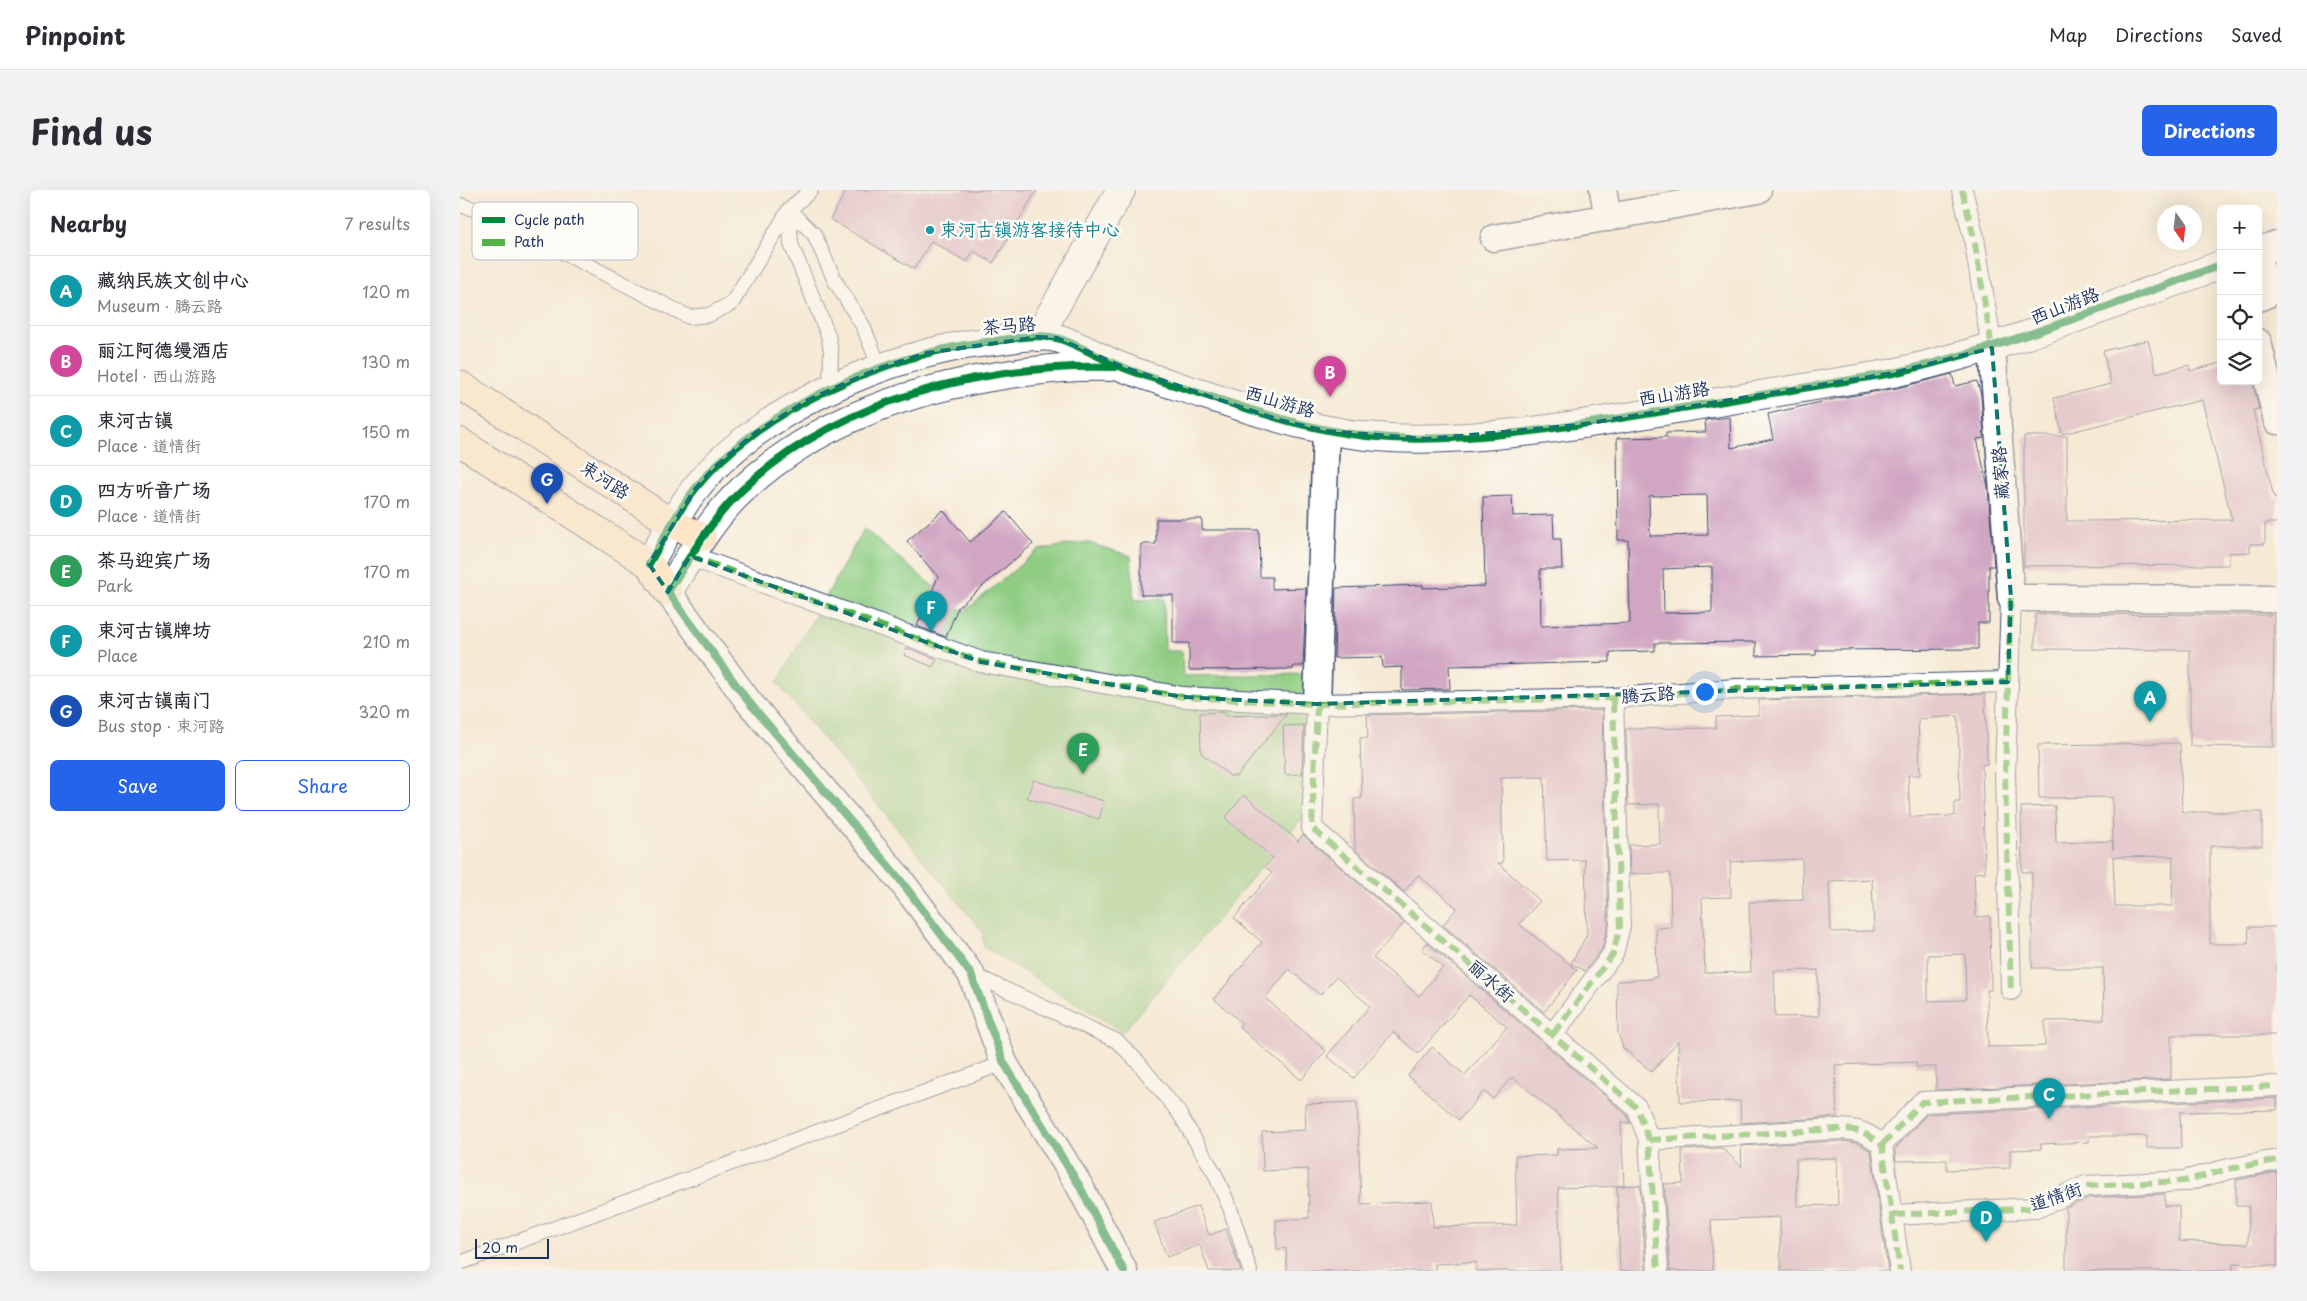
<!DOCTYPE html>
<html lang="en">
<head>
<meta charset="utf-8">
<style>
  :root { --surface:#fff; --page:#f2f2f3; --text:#2b2b33; --muted:#7c7c81; --line:#e1e1e2; --accent:#2563eb }
  body { margin:0; font-family:"Playpen Sans","LXGW WenKai TC",sans-serif; background:var(--page); color:var(--text) }
  .controls { position:absolute; right:15px; top:15px; display:grid; overflow:hidden; border-radius:8px; box-shadow:0 5px 20px #0002 }
  .controls button { width:45px; height:45px; display:grid; place-items:center; padding:0; border:0; border-bottom:1px solid var(--line); background:var(--surface); color:var(--text); font:25px sans-serif }
  .compass { position:absolute; left:1697px; top:15px; width:45px; height:45px; border-radius:50%; background:var(--surface); box-shadow:0 5px 20px #0002; rotate:166deg }
  .scale { position:absolute; left:15px; bottom:12px; width:74px; box-sizing:border-box; padding-left:5px; border:2px solid #1b2f5e; border-top:0; font-size:14px; line-height:18px; white-space:nowrap; color:#1b2f5e; -webkit-text-stroke:4px #fdfcf7; paint-order:stroke }
  .you { position:absolute; left:1244px; top:501px; width:18px; height:18px; margin:-12px; border:4px solid #fff; border-radius:50%; background:#1a73e8; box-shadow:0 0 0 8px #1a73e833 }
  .badge { display:grid; place-items:center; width:32px; height:32px; border-radius:50%; background:var(--accent); color:#fff; font-size:16px; font-weight:700 }
  .pin { position:absolute; translate:-50% -41px; filter:drop-shadow(0 1px 2px #0008) }
  .pin::after { content:''; position:absolute; top:26px; width:18px; height:15px; background:inherit; clip-path:polygon(0 0,100% 0,50% 100%) }
  .list { margin:0; padding:0; list-style:none }
  h2 { display:flex; justify-content:space-between; align-items:center; height:65px; margin:0; padding:0 20px; font-size:21px }
  h2 small { font-size:16px; font-weight:400; color:var(--muted) }
  .list li { display:grid; grid-template-columns:32px 1fr auto; gap:15px; align-items:center; box-sizing:border-box; height:70px; padding:0 20px; border-top:1px solid var(--line) }
  .list b { display:block; font-size:19px; white-space:nowrap }
  .list p { margin:0; font-size:16px; white-space:nowrap; color:var(--muted) }
  .list em { font-size:16px; font-style:normal; color:var(--muted) }
  .actions { display:flex; gap:10px; padding:15px 20px }
  .actions a { flex:1; padding:11px 0; border:1px solid var(--accent); border-radius:8px; text-align:center; font-size:18px; color:var(--accent) }
  .actions .main { background:var(--accent); color:#fff }
  .icon { flex:none; width:28px; height:28px; fill:none; stroke:currentColor; stroke-width:2; stroke-linecap:round; stroke-linejoin:round }
  .map { position:relative; flex:none; width:1817px; height:1081px; overflow:hidden; border-radius:8px }
  header { display:flex; align-items:center; gap:30px; box-sizing:border-box; height:70px; padding:0 25px; background:var(--surface); border-bottom:1px solid var(--line) }
  header strong { font-size:24px }
  nav { display:flex; gap:28px; margin-inline-start:auto; font-size:18px }
  .intro { display:flex; align-items:center; justify-content:space-between; box-sizing:border-box; height:120px; padding:0 30px }
  h1 { margin:0; font-size:35px }
  .button { padding:12px 22px; border-radius:8px; background:var(--accent); color:#fff; font-size:18px; font-weight:700 }
  main { display:flex; gap:30px; padding:0 30px }
  aside { flex:1; background:var(--surface); border-radius:8px; box-shadow:0 5px 20px #0002 }
  .map>svg:first-child { display:block }
  .green { fill:#90cd83; stroke:#567e70 }
  .building { fill:#d1a6c2; fill-rule:evenodd }
  .lines { fill:none; stroke-linecap:round; stroke-linejoin:round }
  .service-casing { stroke:#3c4b70; stroke-width:16 }
  .pedestrian-casing { stroke:#3c4b70; stroke-width:22 }
  .minor-casing { stroke:#3c4b70; stroke-width:29 }
  .tertiary-casing { stroke:#3c4b70; stroke-width:30 }
  .secondary-casing { stroke:#3c4b70; stroke-width:30 }
  .service { stroke:#fff; stroke-width:14 }
  .pedestrian { stroke:#fff; stroke-width:20 }
  .minor { stroke:#fff; stroke-width:26 }
  .tertiary { stroke:#fff; stroke-width:28 }
  .secondary { stroke:#fde5c5; stroke-width:28 }
  .quiet { stroke:#55b248; stroke-width:6; stroke-dasharray:12 6; stroke-linecap:butt }
  .cycleway-casing { stroke:#fdfcf7; stroke-width:11 }
  .cycleway { stroke:#00873e; stroke-width:8 }
  .marked { fill:none; stroke:#0f766e; stroke-width:4; stroke-dasharray:10 6; stroke-linejoin:round }
  .culture-dot { fill:#0f9aa8; stroke:#fdfcf7; stroke-width:2 }
  .labels { text-anchor:middle; stroke-width:5; stroke-linejoin:round; paint-order:stroke }
  .culture-label { font-size:18px; fill:#0d838f; stroke:#fdfcf7; text-anchor:start }
  .street-label { font-size:18px; fill:#1b2f5e; stroke:#fdfcf7 }
  .key { fill:#fdfcf7; stroke:#b9bec9; stroke-width:1 }
  .key-label { font-size:14px; fill:#1b2f5e }
</style>
</head>
<body>
<header>
<strong>Pinpoint</strong>
<nav><a>Map</a><a>Directions</a><a>Saved</a></nav>
</header>
<div class="intro"><h1>Find us</h1><a class="button">Directions</a></div>
<main>
<aside>
<h2>Nearby<small>7 results</small></h2>
<ul class="list">
<li><span class="badge" style="background:#0f9aa8">A</span><div><b>藏纳民族文创中心</b><p>Museum · 腾云路</p></div><em>120 m</em></li>
<li><span class="badge" style="background:#d1479c">B</span><div><b>丽江阿德缦酒店</b><p>Hotel · 西山游路</p></div><em>130 m</em></li>
<li><span class="badge" style="background:#0f9aa8">C</span><div><b>束河古镇</b><p>Place · 道情街</p></div><em>150 m</em></li>
<li><span class="badge" style="background:#0f9aa8">D</span><div><b>四方听音广场</b><p>Place · 道情街</p></div><em>170 m</em></li>
<li><span class="badge" style="background:#2e9e5b">E</span><div><b>茶马迎宾广场</b><p>Park</p></div><em>170 m</em></li>
<li><span class="badge" style="background:#0f9aa8">F</span><div><b>束河古镇牌坊</b><p>Place</p></div><em>210 m</em></li>
<li><span class="badge" style="background:#1a4fb4">G</span><div><b>束河古镇南门</b><p>Bus stop · 束河路</p></div><em>320 m</em></li>
</ul>
<div class="actions"><a class="main">Save</a><a>Share</a></div>
</aside>
<div class="map">
<svg width="1817" height="1081" viewBox="0 0 1817 1081">
  <rect width="100%" height="100%" fill="#fdfcf7"/>
  <filter id="ink" filterUnits="userSpaceOnUse"><feTurbulence type="fractalNoise" baseFrequency=".02" numOctaves="2"/><feDisplacementMap in="SourceGraphic" scale="10" xChannelSelector="R" yChannelSelector="G"/><feConvolveMatrix kernelMatrix="1 2 1 2 8 2 1 2 1" color-interpolation-filters="sRGB"/></filter>
  <filter id="wash" filterUnits="userSpaceOnUse"><feTurbulence type="fractalNoise" baseFrequency=".0096" numOctaves="4" result="noise"/><feDisplacementMap in="SourceGraphic" scale="20" xChannelSelector="R" yChannelSelector="G"/><feGaussianBlur stdDeviation="1.12" result="paint"/><feColorMatrix in="noise" values="0 0 0 0 0 0 0 0 0 0 0 0 0 0 0 0 0 1.4 0 .05"/><feComposite in="paint" operator="in"/></filter>
  <g filter="url(#wash)">
    <rect width="100%" height="100%" fill="#f6ead5"/>
    <polygon class="green" points="404,339 504,422 578,360 626,352 671,366 674,410 704,409 705,461 722,461 723,486 853,484 856,612 663,842 524,757 522,741 317,493"/>
    <g id="blocks">
      <g class="building">
        <polygon points="387,0 577,0 533,73 513,61 507,72 471,51 454,79 370,29"/>
        <polygon points="1688,150 1696,183 1729,175 1730,181 1761,173 1761,191 1792,191 1799,219 1793,220 1814,308 1817,308 1817,333 1805,333 1805,354 1790,354 1790,362 1769,363 1769,375 1564,376 1564,246 1607,246 1607,331 1772,330 1742,210 1602,244 1594,208 1651,194 1643,161"/>
        <path d="M1492,184L1495,196L1517,191L1521,205L1524,248L1517,249L1528,297L1534,376H1529V433H1518V459L1356,460V465L1296,466V452L1195,453V461L1150,462V472L989,476L990,499L942,500V477L923,478L922,467L874,468L876,398L963,395V398L1025,396L1023,307L1052,306L1053,326L1093,325L1094,349H1101L1102,379H1080L1081,436L1170,433L1168,350H1158L1157,248L1206,247V243L1246,242L1245,230L1270,227L1271,258L1313,249L1308,224L1379,208L1437,198ZM1247,305L1248,345L1190,346L1189,306ZM1252,377V422L1204,423L1203,379Z"/>
        <polygon points="483,320 510,352 546,322 573,354 498,417 486,447 457,436 478,387 447,351"/>
        <polygon points="696,329 742,329 742,340 799,340 800,387 812,387 812,399 846,398 843,476 834,476 833,479 729,480 729,453 713,453 713,405 681,405 681,354 696,354"/>
        <polygon points="1575,424 1814,425 1813,557 1730,556 1730,460 1575,459"/>
        <polygon points="447,458 477,469 473,477 444,465"/>
        <path d="M1525,504L1527,574L1522,575L1525,682L1514,683L1516,727L1530,726L1531,800H1527L1528,857L1585,856V831L1644,830L1643,778H1572V682H1562L1561,617L1595,616L1596,653L1653,651V660L1652,607L1579,608L1578,555L1720,553L1722,622H1802V656H1750V754H1788L1789,737H1817V845H1711V889L1476,900V877H1456V872L1375,875L1377,927L1281,933L1280,911L1220,912L1218,851L1192,882L1163,858L1158,843L1157,791L1192,789V787H1197L1196,738L1211,737L1210,683L1170,684L1169,655L1200,654L1199,614L1168,615L1166,539L1256,538V527L1299,525V510ZM1498,526L1500,612H1495V626L1450,627L1448,585H1460L1458,529ZM1713,666L1712,716H1655L1653,667ZM1342,669L1343,710L1289,712L1291,782L1245,783L1242,708L1271,707L1270,672ZM1412,689L1414,741L1371,742L1369,693L1371,691ZM1505,764L1506,810L1468,811V765ZM1358,780L1359,826L1315,827L1314,781Z"/>
        <polygon points="1142,520 1148,735 1142,759 1125,781 1111,773 1127,745 1125,670 1087,671 1084,587 1041,588 1043,673 1038,673 1080,711 1059,734 1117,780 1084,822 983,735 997,718 958,685 944,702 895,659 894,609 902,608 900,548 908,548 907,525"/>
        <polygon points="765,522 765,526 827,524 777,586 770,586 741,563 740,523"/>
        <polygon points="844,535 842,584 825,585 823,536"/>
        <polygon points="573,590 644,611 639,629 567,608"/>
        <polygon points="784,605 838,651 843,645 944,733 913,768 959,806 983,777 962,759 967,753 1167,925 1170,933 1161,933 1164,996 1098,998 1101,1081 1016,1081 1016,1072 975,1074 975,1081 827,1081 826,1058 817,1059 816,1030 849,1028 848,979 803,981 802,942 846,940 845,914 897,912 901,1014 972,1011 973,1037 1057,1035 1055,966 1097,965 1097,959 1138,958 1052,887 1033,909 1024,901 999,930 948,886 972,857 1005,885 1047,837 1009,805 958,864 933,842 894,888 867,866 910,816 876,787 860,805 829,779 805,808 866,861 841,890 779,837 782,833 754,809 802,752 774,728 812,683 805,677 813,668 765,628"/>
        <polygon points="1817,908 1817,920 1720,922 1721,958 1687,958 1687,946 1629,946 1629,952 1581,954 1581,959 1550,960 1550,978 1487,980 1487,970 1436,971 1435,959 1467,924"/>
        <path d="M1383,951L1397,953L1411,961L1428,1081H1321L1320,1027L1251,1030L1253,1081H1210L1204,994L1223,993L1222,960L1262,958L1282,977L1281,956ZM1377,968L1378,1015L1337,1016L1336,969Z"/>
        <polygon points="1817,982 1817,1076 1773,1073 1773,1081 1606,1081 1606,1018 1629,1008 1705,1004 1705,1016 1719,1016 1719,1051 1788,1054 1789,1016 1776,1016 1776,990"/>
        <polygon points="1180,995 1186,1081 1160,1081 1157,996"/>
        <polygon points="738,1016 749,1045 766,1039 781,1081 749,1081 740,1055 707,1067 694,1032"/>
      </g>
    </g>
  </g>
  <g filter="url(#ink)">
    <use href="#blocks" fill-opacity="0" stroke="#3c4b70" stroke-width="1"/>
    <g class="lines">
      <g class="service-casing">
        <g id="service">
          <polyline points="0,15 24,22 229,127 249,125 272,113 329,20 351,0"/>
          <polyline points="329,20 331,54 368,145 371,161 370,199"/>
          <polyline points="329,20 354,44 375,91 403,136 420,178"/>
          <polyline points="512,784 657,851 678,872 719,923 755,984 770,1018 790,1081"/>
          <polyline points="0,1073 544,873"/>
        </g>
      </g>
      <g class="pedestrian-casing">
        <g id="pedestrian">
          <polyline points="1502,0 1514,48 1532,158"/>
          <polyline points="230,366 521,472 723,507 857,514 1153,508 1276,499 1548,492"/>
          <polyline points="1551,408 1545,583 1551,800"/>
          <polyline points="857,514 852,638 1177,918 1189,950 1198,1081"/>
          <polyline points="1093,844 1153,764 1160,736 1153,508"/>
          <path d="M1189,950L1377,939C1397,939 1407,942 1422,955L1440,1081"/>
          <polyline points="1422,955 1462,912 1817,896"/>
          <polyline points="1433,1025 1576,1018 1626,996 1724,991 1769,979 1817,970"/>
        </g>
      </g>
      <g class="minor-casing">
        <g id="minor">
          <polyline points="1143,0 1148,28"/>
          <polyline points="1034,48 1298,0"/>
          <polyline points="1798,67 1808,104 1798,108"/>
          <polyline points="1798,152 1817,231"/>
          <polyline points="1532,158 1551,408 1817,409"/>
          <polyline points="208,402 288,511 438,687 511,784 544,873 619,995 664,1081"/>
          <polyline points="857,514 866,241"/>
        </g>
      </g>
      <g class="tertiary-casing">
        <g id="tertiary">
          <polyline points="1798,61 1817,55"/>
          <polyline points="578,147 661,0"/>
          <path d="M189,374C203,349 217,322 235,299C295,221 430,163 526,152C548,150 578,142 600,149C621,156 641,169 662,177C689,188 718,196 745,205C806,225 865,245 930,248C1017,252 1107,237 1192,223C1273,209 1353,196 1433,183C1546,158 1652,114 1761,75"/>
          <path d="M208,402C230,367 251,329 281,301C355,231 452,198 551,184C586,179 613,176 649,177"/>
        </g>
      </g>
      <g class="secondary-casing">
        <g id="secondary">
          <polyline points="0,195 213,334 242,347"/>
          <polyline points="0,252 189,374 208,402"/>
        </g>
      </g>
      <use href="#service" class="service"/>
      <use href="#pedestrian" class="pedestrian"/>
      <use href="#minor" class="minor"/>
      <use href="#tertiary" class="tertiary"/>
      <use href="#secondary" class="secondary"/>
      <g class="quiet">
        <polyline points="1502,0 1514,48 1532,158"/>
        <polyline points="230,366 521,472 723,507 857,514 1153,508 1276,499 1548,492"/>
        <polyline points="1551,408 1545,583 1551,800"/>
        <polyline points="857,514 852,638 1177,918 1189,950 1198,1081"/>
        <polyline points="1093,844 1153,764 1160,736 1153,508"/>
        <path d="M1189,950L1377,939C1397,939 1407,942 1422,955L1440,1081"/>
        <polyline points="1422,955 1462,912 1817,896"/>
        <polyline points="1433,1025 1576,1018 1626,996 1724,991 1769,979 1817,970"/>
      </g>
      <g class="cycleway-casing">
        <g id="cycleway">
          <path d="M655,177C526,173 377,209 281,301C251,330 230,367 208,402L288,511L438,687L511,784L544,873L619,995L664,1081"/>
          <path d="M189,374C203,349 217,322 235,299C295,221 430,163 526,152C548,150 578,142 600,149C621,156 641,169 662,177C689,188 718,196 745,205C806,225 865,245 930,248C1017,252 1107,237 1192,223C1273,209 1353,196 1433,183C1546,158 1652,114 1761,75"/>
        </g>
      </g>
      <use href="#cycleway" class="cycleway"/>
    </g>
  </g>
  <path d="M0 0H1817V1081H0ZM578,147L597,148L663,177L819,230L866,241L967,249L1118,235L1433,183L1532,158L1551,408L1548,492L857,514L723,507L521,472L230,366L208,402L189,374L235,299L256,276L295,243L348,210L420,178L467,163Z" fill="#f6ead5" fill-opacity=".55" fill-rule="evenodd"/>
  <path class="marked" d="M578,147L597,148L663,177L819,230L866,241L967,249L1118,235L1433,183L1532,158L1551,408L1548,492L857,514L723,507L521,472L230,366L208,402L189,374L235,299L256,276L295,243L348,210L420,178L467,163Z"/>
  <circle class="culture-dot" cx="470" cy="40" r="5"/>
  <g class="labels">
    <g class="culture-label">
      <text x="480" y="46">束河古镇游客接待中心</text>
    </g>
    <g class="street-label">
      <text transform="translate(1605 116) rotate(-21)" y="6">西山游路</text>
      <text transform="translate(549 136) rotate(-5)" y="6">茶马路</text>
      <text transform="translate(1214 204) rotate(-9)" y="6">西山游路</text>
      <text transform="translate(820 212) rotate(16)" y="6">西山游路</text>
      <text transform="translate(1541 283) rotate(-94)" y="6">藏家路</text>
      <text transform="translate(145 290) rotate(33)" y="6">束河路</text>
      <text transform="translate(1188 505) rotate(-4)" y="6">腾云路</text>
      <text transform="translate(1031 791) rotate(41)" y="6">丽水街</text>
      <text transform="translate(1596 1007) rotate(-19)" y="6">道情街</text>
    </g>
  </g>
  <rect x="12" y="12" width="166" height="58" rx="8" class="key"/>
  <rect x="22" y="27" width="23" height="6" fill="#00873e"/>
  <rect x="22" y="49" width="23" height="7" fill="#55b248"/>
  <g class="key-label">
    <text x="54" y="35">Cycle path</text>
    <text x="54" y="57">Path</text>
  </g>
</svg>
<div class="controls">
<button>+</button>
<button>−</button>
<button><svg class="icon" aria-label="locate" viewBox="0 0 24 24"><circle cx="12" cy="12" r="6"/><path d="M12 2v4M12 18v4M2 12h4M18 12h4"/></svg></button>
<button><svg class="icon" aria-label="layers" viewBox="0 0 24 24"><path d="M12 4l9 5-9 5-9-5zM3 14l9 5 9-5"/></svg></button>
</div>
<svg class="compass" viewBox="-18 -18 36 36"><path d="M0-13l5 13h-10z" fill="#e53935"/><path d="M0 13l5-13h-10z" fill="#7c7c81"/></svg>
<div class="scale">20 m</div>
<div class="you"></div>
<div class="pin badge" style="left:1690px;top:532px;background:#0f9aa8">A</div>
<div class="pin badge" style="left:870px;top:207px;background:#d1479c">B</div>
<div class="pin badge" style="left:1589px;top:929px;background:#0f9aa8">C</div>
<div class="pin badge" style="left:1526px;top:1052px;background:#0f9aa8">D</div>
<div class="pin badge" style="left:623px;top:584px;background:#2e9e5b">E</div>
<div class="pin badge" style="left:471px;top:442px;background:#0f9aa8">F</div>
<div class="pin badge" style="left:87px;top:314px;background:#1a4fb4">G</div>
</div>
</main>
</body>
</html>
